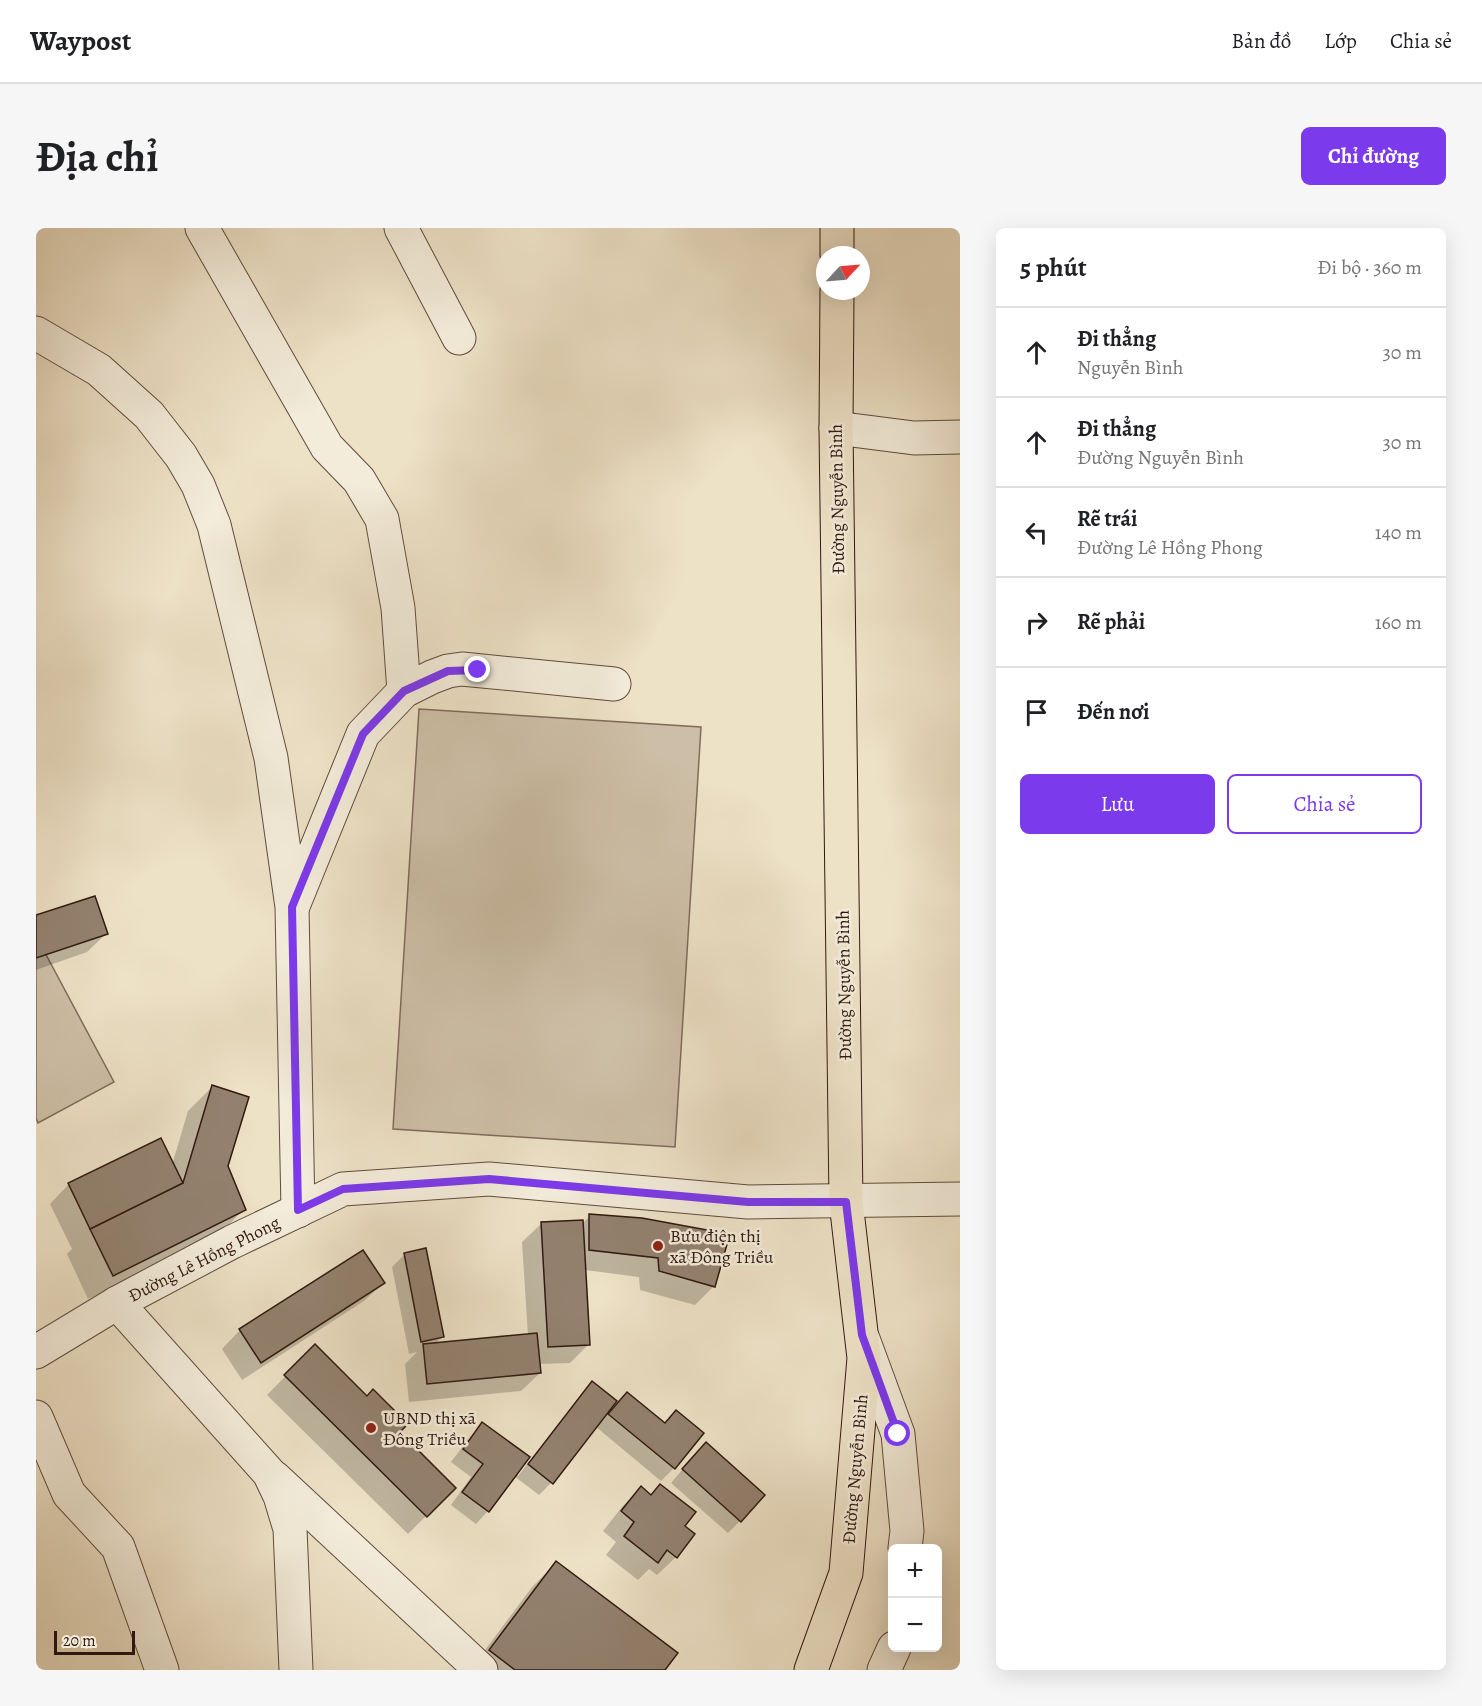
<!DOCTYPE html>
<html lang="vi">
<head>
<meta charset="utf-8">
<style>
  :root { --surface:#fff; --page:#f6f6f6; --text:#202124; --muted:#757577; --line:#e0e0e0; --accent:#7c3aed }
  body { margin:0; font-family:Alegreya,serif; background:var(--page); color:var(--text) }
  .controls { position:absolute; right:18px; bottom:18px; display:grid; overflow:hidden; border-radius:9px; box-shadow:0 6px 24px #0002 }
  .controls button { width:54px; height:54px; display:grid; place-items:center; padding:0; border:0; border-bottom:2px solid var(--line); background:var(--surface); color:var(--text); font:30px sans-serif }
  .compass { position:absolute; left:780px; top:18px; width:54px; height:54px; border-radius:50%; background:var(--surface); box-shadow:0 6px 24px #0002; rotate:64deg }
  .scale { position:absolute; left:18px; bottom:15px; width:81px; box-sizing:border-box; padding-left:6px; border:3px solid #311910; border-top:0; font-size:16px; line-height:21px; white-space:nowrap; color:#311910; -webkit-text-stroke:4px #f3ecda; paint-order:stroke }
  .stop { position:absolute; width:18px; height:18px; margin:-14px; border:4px solid #7c3aed; border-radius:50%; background:#fff }
  .stop.end { background:#7c3aed; border-color:#fff; box-shadow:0 2px 6px #0008 }
  .list { margin:0; padding:0; list-style:none }
  h2 { display:flex; justify-content:space-between; align-items:center; height:78px; margin:0; padding:0 24px; font-size:26px }
  h2 small { font-size:20px; font-weight:400; color:var(--muted) }
  .list li { display:grid; grid-template-columns:39px 1fr auto; gap:18px; align-items:center; box-sizing:border-box; height:90px; padding:0 24px; border-top:2px solid var(--line) }
  .list b { display:block; font-size:22px; white-space:nowrap }
  .list p { margin:0; font-size:20px; white-space:nowrap; color:var(--muted) }
  .list em { font-size:20px; font-style:normal; color:var(--muted) }
  .actions { display:flex; gap:12px; padding:18px 24px }
  .actions a { flex:1; padding:14px 0; border:2px solid var(--accent); border-radius:9px; text-align:center; font-size:21px; color:var(--accent) }
  .actions .main { background:var(--accent); color:#fff }
  .icon { flex:none; width:33px; height:33px; fill:none; stroke:currentColor; stroke-width:2; stroke-linecap:round; stroke-linejoin:round }
  .map { position:relative; flex:none; width:924px; height:1442px; overflow:hidden; border-radius:9px }
  header { display:flex; align-items:center; gap:36px; box-sizing:border-box; height:84px; padding:0 30px; background:var(--surface); border-bottom:2px solid var(--line) }
  header strong { font-size:28px }
  nav { display:flex; gap:33px; margin-inline-start:auto; font-size:21px }
  .intro { display:flex; align-items:center; justify-content:space-between; box-sizing:border-box; height:144px; padding:0 36px }
  h1 { margin:0; font-size:42px }
  .button { padding:15px 27px; border-radius:9px; background:var(--accent); color:#fff; font-size:21px; font-weight:700 }
  main { display:flex; gap:36px; padding:0 36px }
  aside { flex:1; background:var(--surface); border-radius:9px; box-shadow:0 6px 24px #0002 }
  .map>svg:first-child { display:block }
  .green { fill:#cdbfa7; stroke:#7f6c5c; stroke-width:1.5 }
  .shadow { fill:#0003 }
  .building { fill:#93816f; stroke:#311910; stroke-width:1.5 }
  .lines { fill:none; stroke-linecap:round; stroke-linejoin:round }
  .minor-casing { stroke:#604b3e; stroke-width:35 }
  .major-casing { stroke:#311910; stroke-width:35 }
  .minor { stroke:#f3ecda; stroke-width:33 }
  .major { stroke:#ede1c6; stroke-width:33 }
  .route { stroke:#7c3aed; stroke-width:8 }
  .poi-dot { fill:#8f2418; stroke:#f3ecda; stroke-width:2 }
  .labels { text-anchor:middle; stroke-width:5; stroke-linejoin:round; paint-order:stroke }
  .street-label { font-size:18px; fill:#311910; stroke:#f3ecda }
  .poi-label { font-size:18px; fill:#311910; stroke:#f3ecda; text-anchor:start }
</style>
</head>
<body>
<header>
<strong>Waypost</strong>
<nav><a>Bản đồ</a><a>Lớp</a><a>Chia sẻ</a></nav>
</header>
<div class="intro"><h1>Địa chỉ</h1><a class="button">Chỉ đường</a></div>
<main>
<div class="map">
<svg width="924" height="1442" viewBox="0 0 924 1442">
  <rect width="100%" height="100%" fill="#ede1c6"/>
  <filter id="stains"><feTurbulence type="fractalNoise" baseFrequency=".00333" numOctaves="4"/><feColorMatrix values="0 0 0 0 .2 0 0 0 0 .09 0 0 0 0 .02 0 0 0 .5 -.17"/></filter>
  <radialGradient id="worn" r=".72"><stop offset=".6" stop-color="#630" stop-opacity="0"/><stop offset="1" stop-color="#630" stop-opacity=".3"/></radialGradient>
  <g class="green">
    <polygon points="383,481 665,499 639,919 357,901"/>
    <polygon points="7,721 78,854 2,895 0,890 0,725"/>
  </g>
  <g class="shadow">
    <polygon points="0,689 70,706 51,724 0,742"/>
    <polygon points="176,859 190,938 208,981 184,1006 52,1071 31,1026 36,1021 14,976 32,957 124,912 136,937 152,883"/>
    <polygon points="554,988 678,1058 659,1077 604,1062 603,1049 549,1042 553,1116 534,1135 503,1136 504,1145 485,1163 373,1174 369,1136 381,1124 373,1126 356,1039 369,1026 406,1109 399,1116 492,1107 486,1014 505,996 548,994"/>
    <polygon points="347,1055 328,1073 206,1152 186,1121 204,1102"/>
    <polygon points="279,1118 418,1260 372,1306 231,1167"/>
    <polygon points="557,1155 574,1182 591,1166 638,1240 625,1253 559,1198 515,1255 503,1267 478,1248 452,1283 440,1296 415,1277 435,1249 415,1234 434,1209 447,1196 482,1248 544,1168"/>
    <polygon points="657,1229 704,1293 692,1305 635,1255"/>
    <polygon points="624,1258 647,1299 640,1329 621,1347 613,1341 602,1352 570,1327 580,1314 567,1303 586,1279 605,1260 614,1268"/>
    <polygon points="520,1335 627,1442 434,1442 496,1359"/>
  </g>
  <g class="building">
    <polygon points="59,668 72,706 0,730 0,687"/>
    <polygon points="176,857 213,869 192,938 210,982 77,1048 54,1001 147,955"/>
    <polygon points="125,910 147,955 54,1001 32,955"/>
    <polygon points="553,986 606,990 671,1002 692,1013 679,1059 623,1043 622,1030 553,1022"/>
    <polygon points="547,992 554,1117 512,1119 505,994"/>
    <polygon points="390,1020 408,1109 385,1114 368,1025"/>
    <polygon points="327,1022 349,1055 225,1135 203,1101"/>
    <polygon points="501,1105 505,1145 391,1156 387,1116"/>
    <polygon points="279,1116 331,1168 337,1161 372,1196 364,1204 420,1260 391,1289 248,1147"/>
    <polygon points="556,1153 581,1173 517,1256 492,1236"/>
    <polygon points="591,1164 629,1195 640,1182 668,1205 639,1241 572,1186"/>
    <polygon points="446,1194 494,1229 453,1284 426,1264 447,1236 427,1221"/>
    <polygon points="670,1214 729,1267 705,1294 646,1241"/>
    <polygon points="624,1256 660,1284 649,1298 659,1306 641,1330 631,1322 622,1335 588,1308 598,1294 585,1283 605,1258 615,1267"/>
    <polygon points="520,1333 642,1425 629,1442 479,1442 453,1422"/>
  </g>
  <g class="lines">
    <g class="minor-casing">
      <g id="minor">
        <polyline points="166,0 291,219 323,252 346,291 362,380 368,463"/>
        <polyline points="365,0 423,110"/>
        <polyline points="0,105 63,142 113,187 145,228 162,257 178,297 235,530 256,679 262,983"/>
        <polyline points="800,200 878,210 924,209"/>
        <polyline points="257,678 327,506 368,463 396,449 412,443 426,441 578,456"/>
        <polyline points="81,1075 233,1245 244,1268 254,1301 260,1442"/>
        <polyline points="827,1111 862,1206 871,1303 869,1320"/>
        <polyline points="0,1124 81,1075 196,1014 307,961 453,951 712,974 924,971"/>
        <polyline points="0,1189 33,1266 82,1319 126,1442"/>
        <polyline points="239,1250 445,1442"/>
        <polyline points="848,1442 858,1420"/>
      </g>
    </g>
    <g class="major-casing">
      <g id="major">
        <polyline points="801,27 801,0"/>
        <polyline points="775,1442 810,1345 828,1130 810,974 800,200 801,63"/>
      </g>
    </g>
    <use href="#minor" class="minor"/>
    <use href="#major" class="major"/>
  </g>
  <g class="lines">
    <polyline class="route" points="442,442 412,443 368,463 327,506 256,679 262,982 307,961 453,951 712,974 810,974 826,1107 862,1206"/>
  </g>
  <g class="poi-dot">
    <circle cx="622" cy="1018" r="6"/>
    <circle cx="335" cy="1200" r="6"/>
  </g>
  <g class="labels">
    <g class="street-label">
      <text transform="translate(801 271) rotate(-91)" y="6">Đường Nguyễn Bình</text>
      <text transform="translate(808 757) rotate(-91)" y="6">Đường Nguyễn Bình</text>
      <text transform="translate(168 1031) rotate(-27)" y="6">Đường Lê Hồng Phong</text>
      <text transform="translate(819 1241) rotate(-85)" y="6">Đường Nguyễn Bình</text>
    </g>
    <g class="poi-label">
      <text x="634" y="1014">Bưu điện thị<tspan x="634" dy="21">xã Đông Triều</tspan></text>
      <text x="347" y="1196">UBND thị xã<tspan x="347" dy="21">Đông Triều</tspan></text>
    </g>
  </g>
  <rect width="100%" height="100%" filter="url(#stains)"/>
  <rect width="100%" height="100%" fill="url(#worn)"/>
</svg>
<div class="controls">
<button>+</button>
<button>−</button>
</div>
<svg class="compass" viewBox="-18 -18 36 36"><path d="M0-13l5 13h-10z" fill="#e53935"/><path d="M0 13l5-13h-10z" fill="#757577"/></svg>
<div class="scale">20 m</div>
<div class="stop" style="left:862px;top:1206px"></div>
<div class="stop end" style="left:442px;top:442px"></div>
</div>
<aside>
<h2>5 phút<small>Đi bộ · 360 m</small></h2>
<ul class="list">
<li><svg class="icon" aria-label="ahead" viewBox="0 0 24 24"><path d="M12 20V5M6 11l6-6 6 6"/></svg><div><b>Đi thẳng</b><p>Nguyễn Bình</p></div><em>30 m</em></li>
<li><svg class="icon" aria-label="ahead" viewBox="0 0 24 24"><path d="M12 20V5M6 11l6-6 6 6"/></svg><div><b>Đi thẳng</b><p>Đường Nguyễn Bình</p></div><em>30 m</em></li>
<li><svg class="icon" aria-label="left" viewBox="0 0 24 24"><path d="M17 20v-9H6M10 6l-5 5 5 5"/></svg><div><b>Rẽ trái</b><p>Đường Lê Hồng Phong</p></div><em>140 m</em></li>
<li><svg class="icon" aria-label="right" viewBox="0 0 24 24"><path d="M7 20v-9h11M14 6l5 5-5 5"/></svg><div><b>Rẽ phải</b></div><em>160 m</em></li>
<li><svg class="icon" aria-label="arrive" viewBox="0 0 24 24"><path d="M6 21V4h12l-3 4 3 4H6"/></svg><div><b>Đến nơi</b></div></li>
</ul>
<div class="actions"><a class="main">Lưu</a><a>Chia sẻ</a></div>
</aside>
</main>
</body>
</html>
